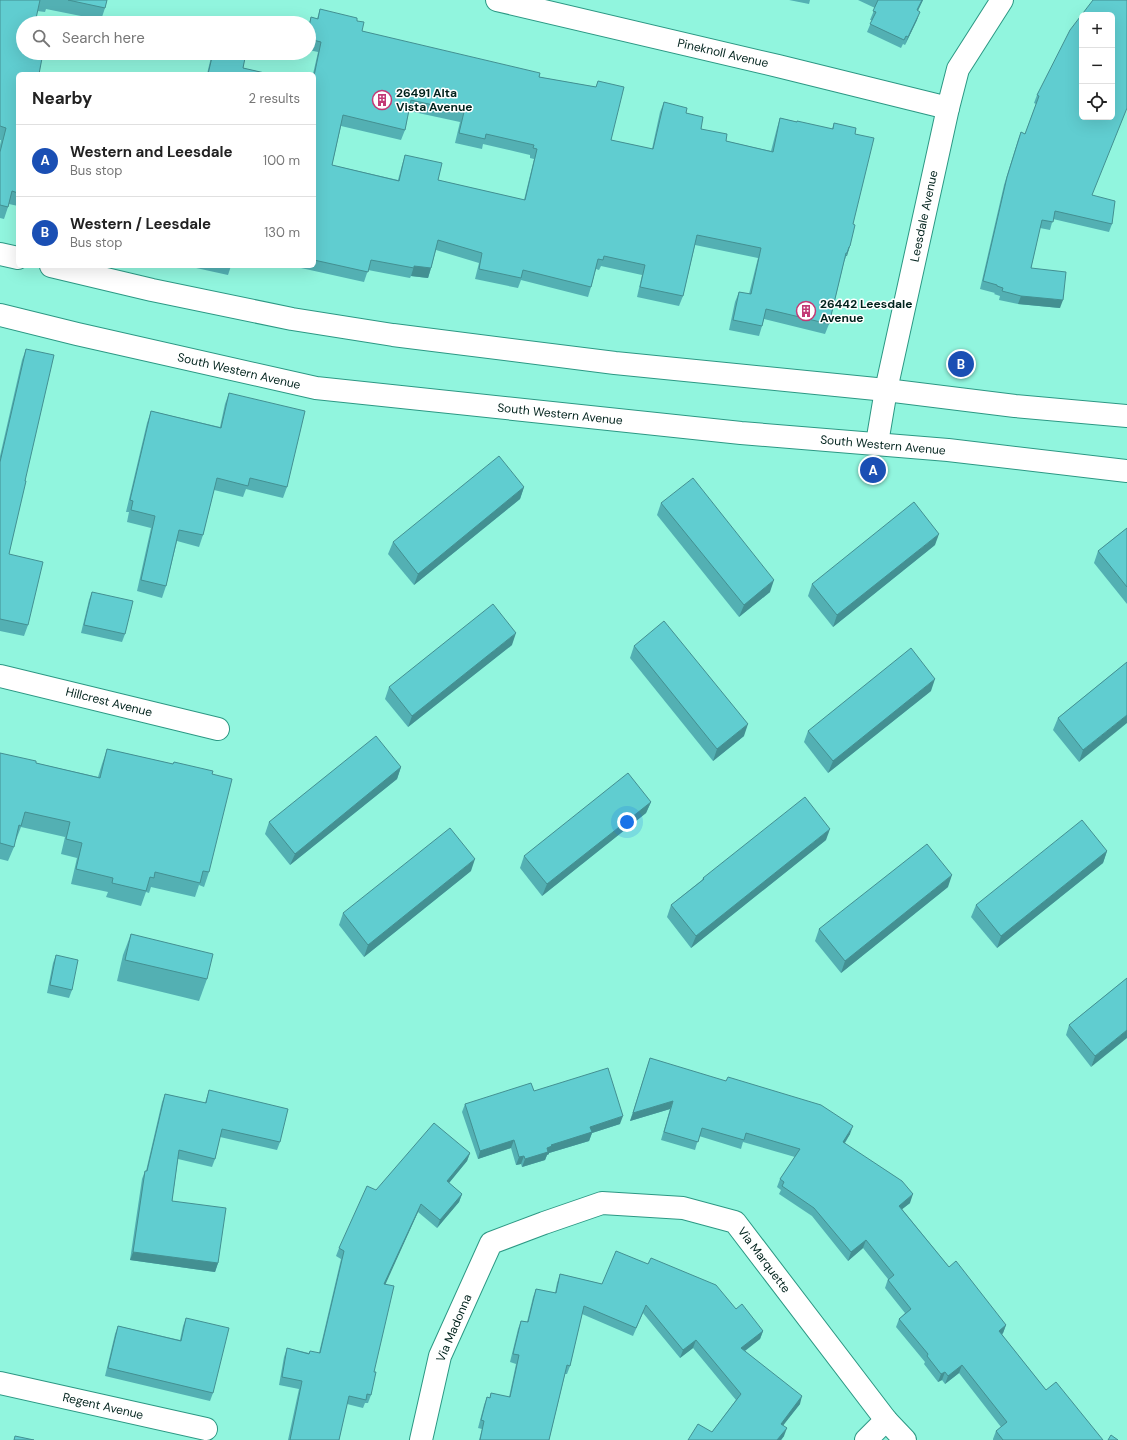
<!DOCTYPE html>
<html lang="en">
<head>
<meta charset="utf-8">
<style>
  :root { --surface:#fff; --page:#f2f2f2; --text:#222; --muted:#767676; --line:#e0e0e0; --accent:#c33a76 }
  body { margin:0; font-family:"DM Sans",sans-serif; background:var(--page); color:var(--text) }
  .controls { position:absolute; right:12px; top:12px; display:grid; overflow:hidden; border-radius:6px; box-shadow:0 4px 16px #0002 }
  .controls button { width:36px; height:36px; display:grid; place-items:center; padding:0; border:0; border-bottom:1px solid var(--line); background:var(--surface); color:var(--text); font:20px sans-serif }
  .you { position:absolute; left:627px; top:822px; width:14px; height:14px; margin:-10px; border:3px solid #fff; border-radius:50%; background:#1a73e8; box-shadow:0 0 0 6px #1a73e833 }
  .badge { display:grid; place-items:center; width:26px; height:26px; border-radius:50%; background:var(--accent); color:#fff; font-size:13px; font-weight:700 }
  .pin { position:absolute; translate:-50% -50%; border:2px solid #fff; box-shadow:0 1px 4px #0006 }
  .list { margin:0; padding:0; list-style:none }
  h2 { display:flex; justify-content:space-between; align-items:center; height:52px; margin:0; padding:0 16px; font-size:17px }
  h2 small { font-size:13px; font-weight:400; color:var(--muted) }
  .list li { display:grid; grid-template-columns:26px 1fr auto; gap:12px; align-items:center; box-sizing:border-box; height:72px; padding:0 16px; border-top:1px solid var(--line) }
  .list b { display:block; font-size:15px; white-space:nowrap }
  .list p { margin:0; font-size:13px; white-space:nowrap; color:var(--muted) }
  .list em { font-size:13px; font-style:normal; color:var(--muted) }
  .icon { flex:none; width:22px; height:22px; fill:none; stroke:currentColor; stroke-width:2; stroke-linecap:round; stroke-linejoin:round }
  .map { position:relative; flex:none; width:1127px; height:1440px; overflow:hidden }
  .search { position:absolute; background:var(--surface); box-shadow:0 4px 16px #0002; left:16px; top:16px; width:300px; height:44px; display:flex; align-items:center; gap:10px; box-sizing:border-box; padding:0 14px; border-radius:22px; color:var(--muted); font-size:15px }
  .panel { position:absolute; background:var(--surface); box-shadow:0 4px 16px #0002; left:16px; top:72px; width:300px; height:196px; border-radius:6px }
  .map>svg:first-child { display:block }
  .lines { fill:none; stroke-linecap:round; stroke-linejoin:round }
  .minor-casing { stroke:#2c9884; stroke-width:24 }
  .major-casing { stroke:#2c9884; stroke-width:24 }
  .minor { stroke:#fff; stroke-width:22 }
  .major { stroke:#fff; stroke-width:22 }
  .wall { fill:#53b0b3; fill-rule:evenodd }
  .shaded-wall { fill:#439092 }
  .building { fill:#60cdd0; stroke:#439092; fill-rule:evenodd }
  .labels { text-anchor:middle; stroke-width:3; stroke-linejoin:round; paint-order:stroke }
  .street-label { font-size:12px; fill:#01221c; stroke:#fff }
  .poi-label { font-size:12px; font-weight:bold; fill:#01221c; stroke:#fff; text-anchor:start }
</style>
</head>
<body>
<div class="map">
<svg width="1127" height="1440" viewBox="0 0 1127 1440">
  <rect width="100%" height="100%" fill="#91f5de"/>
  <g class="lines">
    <g class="minor-casing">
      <g id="minor">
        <polyline points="497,0 778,66 948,108"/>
        <polyline points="877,443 886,390 948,108 958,69 1002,0"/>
        <polyline points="0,676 218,729"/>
        <polyline points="0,1383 206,1429"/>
        <polyline points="421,1440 440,1356 491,1243 544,1223 602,1203 683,1208 735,1222 886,1420 905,1440"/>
        <polyline points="866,1440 886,1420"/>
      </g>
    </g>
    <g class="major-casing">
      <g id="major">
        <polyline points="0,254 18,258"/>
        <polyline points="51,266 152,290 292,319 393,335 615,363 886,390 1015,406 1127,416"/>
        <polyline points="0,315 77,334 316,388 741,433 948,450 1127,471"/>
      </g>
    </g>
    <use href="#minor" class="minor"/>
    <use href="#major" class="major"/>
  </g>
  <g class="wall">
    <polygon points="0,0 107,0 105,8 101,20 46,9 45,12 37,11 18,74 18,206 9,204 4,219 0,218 0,145 1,140 0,140"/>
    <polygon points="789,0 810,0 809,4"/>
    <polygon points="858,0 923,0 918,11 917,20 905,45 903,44 901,48 867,32 872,20 870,20 875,8"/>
    <polygon points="1093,0 1092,195 1112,224 1109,232 1053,219 1050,230 1040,228 1031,268 1060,308 1018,304 999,300 1000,296 994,294 995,293 980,289 1004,185 1018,140 1021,132 1025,134 1036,104 1034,103 1037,95"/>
    <path d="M320,9L357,21L362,31L539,77L596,87L598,81L611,140L652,149L660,112L664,102L686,113L701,129L726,141L771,151L777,128L780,118L797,122L832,129L834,123L855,134L853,224L850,246L844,262L829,324L825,334L764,319L762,326L759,336L729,330L735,302L739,292L749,294L758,258L695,245L683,296L679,306L637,297L642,275L601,266L599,270L596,269L591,287L588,297L521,280L518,288L475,279L479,263L436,250L431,268L428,278L411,276L410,278L368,270L364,282L292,266H314V74H313L318,52L309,50V24L311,17L317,19ZM409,111L460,122L455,143L482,149L483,144L530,155V158L534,159L524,200L438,180L405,155L402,165L398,180L332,165L341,126L401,140L405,130Z"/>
    <polygon points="212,53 246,53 243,68 269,74 207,74"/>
    <polygon points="187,266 231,266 228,275"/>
    <polygon points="26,349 25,481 9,554 28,625 24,636 0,631 0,456 22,360"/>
    <polygon points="229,393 287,487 283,498 246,489 243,497 214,490 203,535 199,547 177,541 166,586 162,598 137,591 151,528 127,522 129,512 126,512 147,423 151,411 220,427 225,404"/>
    <polygon points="524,487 520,499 414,585 388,554 393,542"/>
    <polygon points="661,503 770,592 739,617 657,515"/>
    <polygon points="1127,528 1127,604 1094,563 1098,551"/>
    <polygon points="935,545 833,627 808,596 812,584"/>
    <polygon points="92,592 125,634 122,642 81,633 89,600"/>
    <polygon points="512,645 408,727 385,699 389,687"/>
    <polygon points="634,646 744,736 713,761 630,658"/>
    <polygon points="1127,662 1079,762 1053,730 1058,718"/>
    <polygon points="931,691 828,773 804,742 808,731"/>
    <polygon points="107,749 173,764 174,762 212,774 209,872 204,887 199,885 195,897 151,887 149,893 146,892 141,906 106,897 108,892 71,884 77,858 61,854 65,837 21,827 16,840 15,840 14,847 8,861 0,859 0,753 36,763 98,777 102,764"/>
    <polygon points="401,767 397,779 290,865 265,834 269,822"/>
    <polygon points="651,802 646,813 542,896 520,868 524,856"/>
    <polygon points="826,840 691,948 667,917 671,905 702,880 703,878"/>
    <polygon points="1107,851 1103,863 997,948 971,917 976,905"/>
    <polygon points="471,871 364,957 339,925 343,913"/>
    <polygon points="948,887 841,973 815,941 819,929"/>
    <polygon points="131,934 207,979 199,1001 117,981 123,955"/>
    <polygon points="56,955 72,990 69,998 47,993 53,963"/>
    <polygon points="1127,978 1091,1067 1066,1035 1069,1025"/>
    <polygon points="650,1058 850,1134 845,1143 910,1203 902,1209 949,1267 1006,1325 1003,1333 1002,1335 1046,1390 1103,1440 993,1440 993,1439 996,1431 1001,1427 959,1373 945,1384 942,1380 938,1382 924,1364 925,1362 896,1327 899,1319 905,1313 885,1288 888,1279 863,1248 848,1261 812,1216 779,1194 781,1190 777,1187 780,1179 795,1157 743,1142 741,1149 699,1136 695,1150 661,1140 670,1109 630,1121"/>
    <polygon points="209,1090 280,1142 277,1150 220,1137 215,1159 212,1167 178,1159 172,1201 218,1263 215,1272 130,1260 142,1179 145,1171 146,1171 162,1102 165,1094 205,1103"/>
    <polygon points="534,1091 620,1124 592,1133 589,1141 549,1153 549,1154 547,1155 545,1160 522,1167 521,1164 516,1165 511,1148 478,1159 462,1112 465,1104"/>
    <polygon points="470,1153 467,1161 449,1183 462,1194 459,1202 437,1228 418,1212 385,1284 374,1372 371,1395 368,1403 365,1403 363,1408 347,1404 339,1440 288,1440 299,1389 279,1385 284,1357 287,1348 309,1353 319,1353 341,1259 336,1256 339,1248 376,1190"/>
    <polygon points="560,1274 602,1284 736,1309 763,1331 760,1339 745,1351 800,1404 783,1425 784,1436 781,1440 688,1440 712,1432 736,1400 693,1348 680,1358 643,1313 633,1336 582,1314 570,1366 567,1374 565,1374 549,1440 479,1440 482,1429 478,1428 484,1405 487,1397 490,1398 491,1393 509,1397 516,1364 510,1362 518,1329 521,1321 527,1322 533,1297 536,1289 555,1293 557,1283"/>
    <polygon points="186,1318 213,1393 210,1401 105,1376 115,1334 118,1326 180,1340 183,1326"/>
  </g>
  <g class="shaded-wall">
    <polygon points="922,0 923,0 914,18 917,10"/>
    <polygon points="920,12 917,20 905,45 908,37"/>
    <polygon points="850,246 847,256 846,256 849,247"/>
    <polygon points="414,266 431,268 428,278 411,276"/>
    <polygon points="1021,296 1063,300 1060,308 1018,304"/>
    <polygon points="524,487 520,499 414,585 418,574"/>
    <polygon points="939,534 935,545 833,627 837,615"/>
    <polygon points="774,580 770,592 739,617 744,605"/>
    <polygon points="516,633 512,645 408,727 412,716"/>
    <polygon points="935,679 931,691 828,773 833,761"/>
    <polygon points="1127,715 1127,723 1079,762 1083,750"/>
    <polygon points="748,724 744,736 713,761 717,749"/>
    <polygon points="401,767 397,779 290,865 295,854"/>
    <polygon points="651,802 646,813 542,896 547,884"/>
    <polygon points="830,829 826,840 691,948 696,936"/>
    <polygon points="1107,851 1103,863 997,948 1001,936"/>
    <polygon points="475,859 471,871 364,957 368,945"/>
    <polygon points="952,875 948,887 841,973 845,961"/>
    <polygon points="1127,1030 1127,1038 1091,1067 1095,1056"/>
    <polygon points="673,1101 670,1109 630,1121 633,1113"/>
    <polygon points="623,1116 620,1124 592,1133 589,1141 549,1153 549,1154 547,1155 545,1160 522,1167 525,1159 551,1145 590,1127"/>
    <polygon points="853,1126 850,1134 840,1150 843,1142"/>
    <polygon points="514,1140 511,1148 478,1159 480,1151"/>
    <polygon points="470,1153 467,1161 444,1189 447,1181"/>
    <polygon points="524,1156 521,1164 516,1165 519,1157"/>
    <polygon points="462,1194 459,1202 437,1228 440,1220"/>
    <polygon points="913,1194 910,1203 896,1214 899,1206"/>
    <polygon points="421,1204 418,1212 382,1292 384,1284"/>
    <polygon points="866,1240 863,1248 848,1261 851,1252"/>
    <polygon points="133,1252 218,1263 215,1272 130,1260"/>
    <polygon points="1006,1325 1003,1333 996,1339 999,1331"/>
    <polygon points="763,1331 760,1339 738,1356 741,1348"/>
    <polygon points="696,1340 693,1348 680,1358 683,1350"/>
    <polygon points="962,1365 959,1373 945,1384 948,1376"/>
    <polygon points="945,1372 942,1380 938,1382 941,1374"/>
    <polygon points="802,1396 800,1404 778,1432 781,1424"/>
    <polygon points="787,1428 784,1436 781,1440 777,1440"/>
  </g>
  <g class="building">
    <polygon points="0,0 40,0 35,23 23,23 23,53 43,53 39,74 18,74 18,193 12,191 8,207 0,205 0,152 6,128 0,126"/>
    <polygon points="68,0 107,0 105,8"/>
    <polygon points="878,0 922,0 917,10 920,12 908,37 906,36 904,40 870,24 876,12 873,11"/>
    <path d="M1093,0H1127V108L1092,195L1115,201L1112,224L1055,211L1053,222L1042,220L1031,268L1066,272L1063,300L1021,296L1002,291L1003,288L997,286V285L983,281L1007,177L1021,132L1025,134L1039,96L1037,95L1070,30ZM1082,15H1112V117H1082Z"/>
    <path d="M320,9L357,18V21L364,22L362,31L540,73L539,77L596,87L598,81L624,87L611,140L653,149L664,102L687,108L686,113L703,117L701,129L727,134L726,141L773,152L780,118L797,122V121L833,129L834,123L856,128L855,134L874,138L853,224L855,225L850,246L849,247L847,253H846L829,324L766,309L762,326L733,320L739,292L751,294L761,248L697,235L683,296L640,287L645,265L604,256L603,260L598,259L591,287L523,270L521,278L479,269L482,253L438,240L431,268L414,266V268L371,260L368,272L314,260V76L321,42L309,39V27L311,17L318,19ZM411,100L464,112L459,133L485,139L486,134L534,145L533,148L537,149L525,200L438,180L442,163L405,155L399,181L332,165L343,115L405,130Z"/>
    <polygon points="213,53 246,53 243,68 269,74 208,74"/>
    <polygon points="26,349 54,355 25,481 26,481 9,554 43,562 28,625 0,619 0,462"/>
    <polygon points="229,393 305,411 287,487 250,478 248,486 217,478 203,535 179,530 166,586 141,580 155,516 131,510 133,501 130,500 151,411 221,428"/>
    <polygon points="499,456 524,487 418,574 393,542"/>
    <polygon points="693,478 774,580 744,605 661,503"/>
    <polygon points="914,502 939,534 837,615 812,584"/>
    <polygon points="1127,528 1127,587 1098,551"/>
    <polygon points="92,592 133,601 125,634 84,625"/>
    <polygon points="493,604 516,633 412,716 389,687"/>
    <polygon points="664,621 748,724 717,749 634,646"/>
    <polygon points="911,648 935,679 833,761 808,731"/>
    <polygon points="1127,662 1127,715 1083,750 1058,718"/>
    <polygon points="376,736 401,767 295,854 269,822"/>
    <polygon points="107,749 173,764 174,762 213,771 212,774 232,779 209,872 203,871 200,883 155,872 154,878 150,877 146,891 112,883 113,878 76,869 82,843 66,839 70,822 25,812 21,826 19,825 14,847 0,843 0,753 36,761 36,763 100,778"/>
    <polygon points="628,773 651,802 547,884 524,856"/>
    <polygon points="805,797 830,829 696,936 671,905 704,879 703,878"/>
    <polygon points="1082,820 1107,851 1001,936 976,905"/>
    <polygon points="450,828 475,859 368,945 343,913"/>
    <polygon points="927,844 952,875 845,961 819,929"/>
    <polygon points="131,934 213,954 207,979 125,960"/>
    <polygon points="56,955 78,960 72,990 50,985"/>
    <polygon points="1127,978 1127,1030 1095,1056 1069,1025"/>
    <polygon points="650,1058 726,1081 728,1077 821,1105 853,1126 843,1142 902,1181 913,1194 899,1206 949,1267 956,1261 1006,1325 999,1331 1046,1390 1056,1382 1103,1440 1003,1440 996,1431 1007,1422 962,1365 948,1376 945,1372 941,1374 927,1356 928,1354 899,1319 911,1309 888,1280 894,1275 866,1240 851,1252 814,1208 782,1186 784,1182 780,1179 800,1149 746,1133 744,1140 702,1128 698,1142 664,1132 673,1101 633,1113"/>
    <polygon points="608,1068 623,1116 590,1127 592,1132 551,1145 552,1146 547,1148 548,1152 525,1159 524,1156 519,1157 514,1140 480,1151 465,1104 531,1083 534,1091"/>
    <polygon points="209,1090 288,1109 280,1142 222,1129 215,1159 179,1150 172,1201 226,1208 218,1263 133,1252 145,1171 147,1171 165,1094 206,1103"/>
    <polygon points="434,1123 470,1153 447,1181 462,1194 440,1220 421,1204 384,1284 394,1286 374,1372 376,1372 371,1395 367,1394 366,1400 349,1396 339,1440 290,1440 302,1381 282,1377 287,1348 309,1354 310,1351 320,1353 344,1251 339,1248 367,1186 376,1190"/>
    <polygon points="616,1251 648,1264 651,1258 716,1285 736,1309 742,1304 763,1331 741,1348 802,1396 781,1424 787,1428 777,1440 688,1440 698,1424 712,1432 741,1394 696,1340 683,1350 646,1305 636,1328 584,1306 570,1366 567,1365 549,1440 480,1440 484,1421 481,1420 487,1397 490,1398 491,1393 510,1397 519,1355 513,1354 521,1321 528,1322 536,1289 556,1293 560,1274 602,1284"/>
    <polygon points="186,1318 229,1328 213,1393 108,1368 118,1326 181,1341"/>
    <polygon points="1111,1435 1118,1440 1108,1440"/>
    <polygon points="15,1436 34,1440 14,1440"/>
  </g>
  <defs>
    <g id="building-ring" transform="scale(1)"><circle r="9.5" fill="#fff" stroke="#c33a76" stroke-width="1.5"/><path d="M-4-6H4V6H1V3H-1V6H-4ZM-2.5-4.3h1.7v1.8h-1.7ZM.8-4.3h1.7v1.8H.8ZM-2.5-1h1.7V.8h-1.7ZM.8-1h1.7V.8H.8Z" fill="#c33a76"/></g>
  </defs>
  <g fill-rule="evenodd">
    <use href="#building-ring" x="382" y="100"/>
    <use href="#building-ring" x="806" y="311"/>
  </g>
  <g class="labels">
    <g class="street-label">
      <text transform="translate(723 53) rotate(13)" y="4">Pineknoll Avenue</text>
      <text transform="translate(924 216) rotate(-78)" y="4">Leesdale Avenue</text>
      <text transform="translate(239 371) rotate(13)" y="4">South Western Avenue</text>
      <text transform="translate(560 414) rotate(6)" y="4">South Western Avenue</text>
      <text transform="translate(883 445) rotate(5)" y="4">South Western Avenue</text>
      <text transform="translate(109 702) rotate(14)" y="4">Hillcrest Avenue</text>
      <text transform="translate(764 1260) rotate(53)" y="4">Via Marquette</text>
      <text transform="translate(454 1328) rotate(-67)" y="4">Via Madonna</text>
      <text transform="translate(103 1406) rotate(13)" y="4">Regent Avenue</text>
    </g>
    <g class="poi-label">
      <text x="396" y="97">26491 Alta<tspan x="396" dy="14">Vista Avenue</tspan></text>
      <text x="820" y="308">26442 Leesdale<tspan x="820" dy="14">Avenue</tspan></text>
    </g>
  </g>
</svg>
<div class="controls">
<button>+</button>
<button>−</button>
<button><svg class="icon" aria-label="locate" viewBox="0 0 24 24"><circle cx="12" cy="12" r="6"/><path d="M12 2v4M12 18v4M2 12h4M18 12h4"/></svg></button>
</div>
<div class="you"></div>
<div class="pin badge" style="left:873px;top:470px;background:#1a4fb4">A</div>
<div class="pin badge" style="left:961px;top:364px;background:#1a4fb4">B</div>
<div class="search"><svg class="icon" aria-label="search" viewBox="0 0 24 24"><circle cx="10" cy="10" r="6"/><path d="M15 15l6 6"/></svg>Search here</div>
<section class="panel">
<h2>Nearby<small>2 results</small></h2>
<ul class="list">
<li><span class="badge" style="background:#1a4fb4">A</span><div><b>Western and Leesdale</b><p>Bus stop</p></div><em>100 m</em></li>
<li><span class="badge" style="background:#1a4fb4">B</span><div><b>Western / Leesdale</b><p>Bus stop</p></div><em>130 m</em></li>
</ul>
</section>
</div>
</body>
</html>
